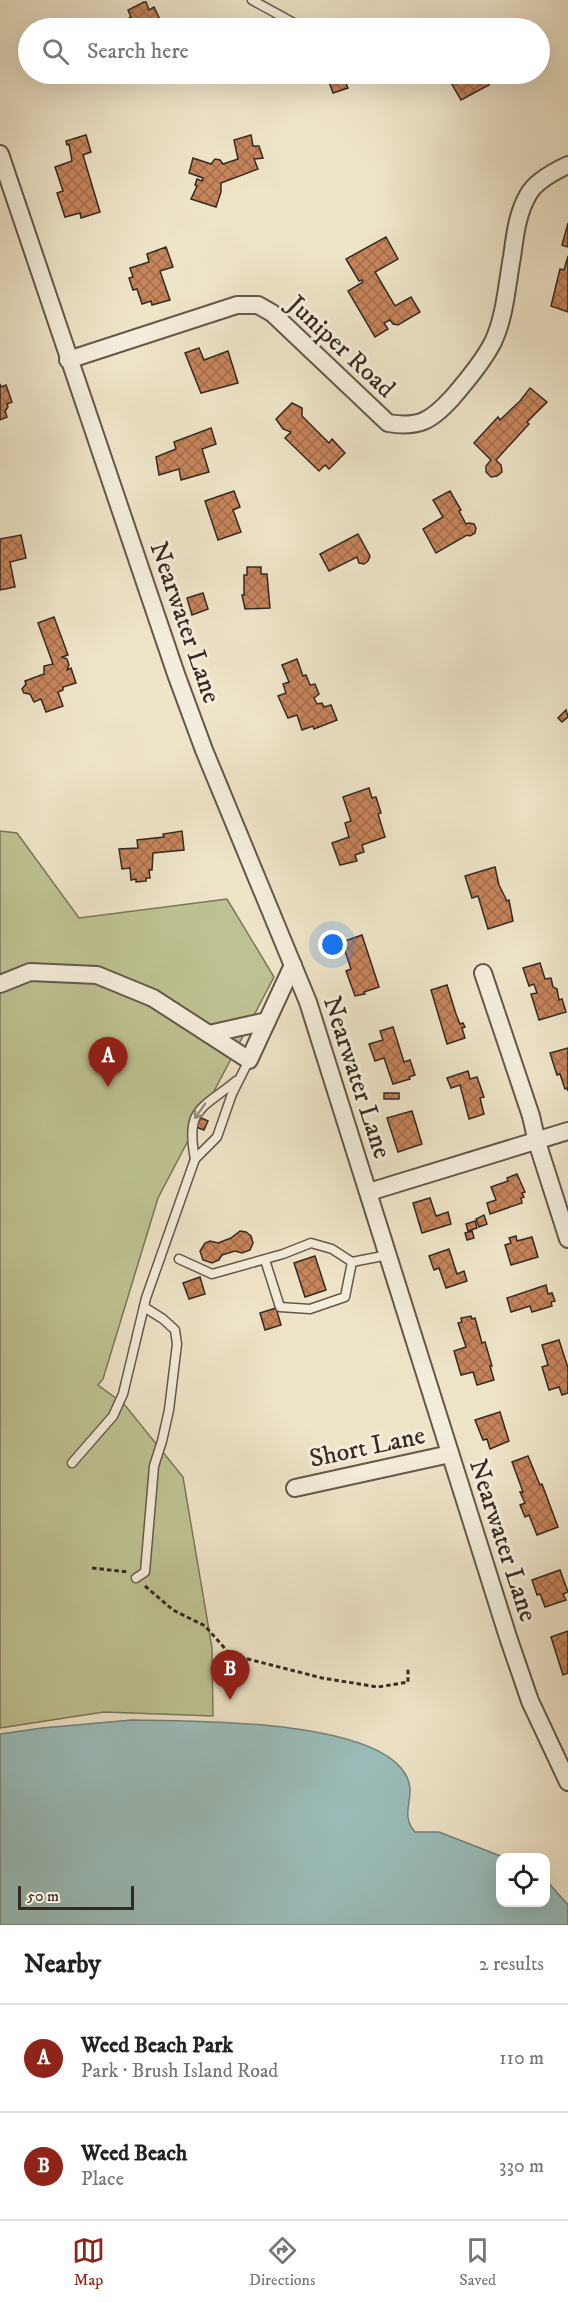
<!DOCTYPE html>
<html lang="en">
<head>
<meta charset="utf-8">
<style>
  :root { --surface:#fff; --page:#f2f2f2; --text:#222; --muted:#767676; --line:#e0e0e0; --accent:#8f2418 }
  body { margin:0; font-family:"IM FELL DW Pica",serif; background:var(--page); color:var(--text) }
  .controls { position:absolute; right:18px; bottom:18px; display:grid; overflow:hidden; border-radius:12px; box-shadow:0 6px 24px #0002 }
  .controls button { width:54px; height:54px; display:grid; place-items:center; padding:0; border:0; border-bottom:2px solid var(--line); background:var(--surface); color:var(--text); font:30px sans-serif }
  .scale { position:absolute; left:18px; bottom:15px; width:116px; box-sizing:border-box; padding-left:6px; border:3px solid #362921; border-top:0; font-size:16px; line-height:21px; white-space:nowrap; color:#362921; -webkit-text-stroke:4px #f4eddb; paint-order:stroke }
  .you { position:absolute; left:333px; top:945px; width:21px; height:21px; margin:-15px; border:4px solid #fff; border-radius:50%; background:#1a73e8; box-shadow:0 0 0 9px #1a73e833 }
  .badge { display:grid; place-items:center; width:39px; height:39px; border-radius:50%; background:var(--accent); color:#fff; font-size:20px; font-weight:700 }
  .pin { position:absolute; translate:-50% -50px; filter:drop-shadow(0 2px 3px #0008) }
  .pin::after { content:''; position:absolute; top:32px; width:21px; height:18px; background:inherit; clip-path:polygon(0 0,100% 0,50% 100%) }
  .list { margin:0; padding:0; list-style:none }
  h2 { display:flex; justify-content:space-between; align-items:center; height:78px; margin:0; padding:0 24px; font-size:26px }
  h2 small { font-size:20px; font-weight:400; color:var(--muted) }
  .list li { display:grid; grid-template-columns:39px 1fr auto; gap:18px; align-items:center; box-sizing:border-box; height:108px; padding:0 24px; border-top:2px solid var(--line) }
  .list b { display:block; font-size:22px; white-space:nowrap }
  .list p { margin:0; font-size:20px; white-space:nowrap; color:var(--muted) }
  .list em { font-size:20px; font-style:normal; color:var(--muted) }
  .icon { flex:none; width:33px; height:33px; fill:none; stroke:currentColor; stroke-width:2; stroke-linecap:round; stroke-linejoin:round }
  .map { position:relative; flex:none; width:568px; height:1925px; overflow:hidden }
  .search { position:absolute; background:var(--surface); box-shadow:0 6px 24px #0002; left:18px; right:18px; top:18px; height:66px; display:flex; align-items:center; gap:15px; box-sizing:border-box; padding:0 21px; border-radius:33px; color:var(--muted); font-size:22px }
  .sheet { height:294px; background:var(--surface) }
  nav { display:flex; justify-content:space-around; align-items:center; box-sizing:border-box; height:84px; border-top:2px solid var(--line); background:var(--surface); font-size:16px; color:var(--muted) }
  nav a { display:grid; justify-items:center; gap:3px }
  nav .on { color:var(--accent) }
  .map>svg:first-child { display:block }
  .park { fill:#bec292; stroke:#7a765a; stroke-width:1.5 }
  .water { fill:#9bbebb; stroke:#73827d; stroke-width:1.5 }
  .building { fill:url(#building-cross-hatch); stroke:#362921; stroke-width:1.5 }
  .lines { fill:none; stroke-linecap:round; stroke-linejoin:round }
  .lane-casing { stroke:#64584b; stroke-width:11 }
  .street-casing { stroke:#64584b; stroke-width:20 }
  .path { stroke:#362921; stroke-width:3; stroke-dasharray:4.5 3; stroke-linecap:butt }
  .lane { stroke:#f4eddb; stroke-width:8 }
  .street { stroke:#f4eddb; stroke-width:16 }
  .oneway { stroke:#958b7e }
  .labels { text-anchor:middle; stroke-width:6; stroke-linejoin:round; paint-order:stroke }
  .street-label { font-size:26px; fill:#362921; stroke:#f4eddb }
</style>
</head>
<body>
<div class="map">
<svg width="568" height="1925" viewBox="0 0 568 1925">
  <defs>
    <pattern id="building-cross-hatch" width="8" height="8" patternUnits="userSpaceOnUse" patternTransform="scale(1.5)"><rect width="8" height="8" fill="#c6845b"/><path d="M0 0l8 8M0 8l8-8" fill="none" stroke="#a26c4b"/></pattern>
  </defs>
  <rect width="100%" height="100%" fill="#eee4c8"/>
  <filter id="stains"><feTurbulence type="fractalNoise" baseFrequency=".00333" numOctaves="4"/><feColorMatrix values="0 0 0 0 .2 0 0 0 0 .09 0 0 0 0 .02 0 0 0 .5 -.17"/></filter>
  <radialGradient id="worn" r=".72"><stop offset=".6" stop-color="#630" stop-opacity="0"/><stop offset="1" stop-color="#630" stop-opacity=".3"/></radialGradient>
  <polygon class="park" points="0,831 17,833 79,918 227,899 274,977 158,1198 103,1379 98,1385 124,1404 183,1477 212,1648 213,1716 104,1712 0,1728"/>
  <path class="water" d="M132,1720C192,1721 369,1719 404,1772C420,1796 397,1811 415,1832H439L503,1857L500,1858V1902H546V1880L568,1905V1925H0V1734L42,1728Z"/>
  <g class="building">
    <polygon points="144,2 146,2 149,10 154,7 164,28 130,28 126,20 131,17 128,10"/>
    <polygon points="201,23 204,28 189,28"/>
    <polygon points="342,74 348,88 333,93 328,79"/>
    <polygon points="446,74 483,74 489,85 461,100"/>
    <polygon points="86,135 91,152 83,155 100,212 81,218 80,213 65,217 57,193 63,191 55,167 72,161 69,144 67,145 66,141"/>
    <polygon points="251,135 253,146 259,146 263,158 254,159 258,169 221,183 221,192 216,207 191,199 197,186 195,185 197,179 202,181 203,178 189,173 193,158 211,164 215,159 220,160 223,164 238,159 234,140"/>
    <polygon points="568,223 568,247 562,245"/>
    <polygon points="386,237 398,259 375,272 395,306 411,297 420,312 398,325 393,324 390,320 384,323 388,329 375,337 348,291 363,282 362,280 359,281 346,259"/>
    <polygon points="166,247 173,267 160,271 170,300 152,305 151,301 142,304 137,289 133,290 129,278 133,277 130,268 149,262 147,254"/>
    <polygon points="568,256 568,312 551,306 560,269 564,270"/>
    <polygon points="199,348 204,360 228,351 238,383 201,393 185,353"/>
    <polygon points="0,384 1,387 6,385 12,402 7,404 8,407 5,411 7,417 0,420"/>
    <polygon points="530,388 547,402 527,422 529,424 496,460 501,465 502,472 497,476 491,477 486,472 486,466 491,460 474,443 498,417 500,420 520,401"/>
    <polygon points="292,403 302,408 302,416 329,443 332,439 345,453 329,469 325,465 319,471 285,438 291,432 283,429 276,419"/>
    <polygon points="211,428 216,444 202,449 209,472 181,480 179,469 159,475 156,457 176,449 174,442"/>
    <polygon points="234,491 240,507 233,510 241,532 218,540 205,501"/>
    <polygon points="450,491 461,510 459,511 466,524 469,523 474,524 476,528 475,533 470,536 467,535 436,553 423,529 443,517 433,500"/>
    <polygon points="358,534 370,556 368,561 364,564 359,563 357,557 329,571 320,554"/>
    <polygon points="21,535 26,558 10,562 15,587 0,590 0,539"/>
    <polygon points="247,567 261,567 261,574 267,574 270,608 245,609 242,595 244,595 244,575 247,575"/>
    <polygon points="203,593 208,609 192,615 187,598"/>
    <polygon points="54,617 68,655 62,657 67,659 69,665 67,670 71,668 76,683 63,687 63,690 58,692 63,706 46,712 41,699 34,702 30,694 24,693 22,689 26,684 25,681 44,674 44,666 53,664 38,623"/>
    <polygon points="297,659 303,676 306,675 310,685 315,684 319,694 314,698 317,704 322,703 324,707 331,705 337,720 314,729 313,726 302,730 297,715 288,718 278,696 286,693 283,684 289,682 282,665"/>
    <polygon points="566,710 568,717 562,722 558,718"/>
    <polygon points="369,788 372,798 376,797 381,813 378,814 385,837 362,845 364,852 355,855 357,861 340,865 332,843 349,837 345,823 351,821 343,797"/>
    <polygon points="182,831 184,850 153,853 152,870 149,870 150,878 146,878 146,881 136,882 136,879 131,880 130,868 122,869 119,849 138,848 137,840 164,837 163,834"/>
    <polygon points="495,867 499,885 507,901 509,900 513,921 488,929 478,896 472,898 465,876"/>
    <polygon points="362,935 379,987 364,992 365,994 355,996 346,971 351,969 342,942"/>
    <polygon points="540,963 545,979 551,978 553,987 557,989 559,1000 562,999 566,1012 539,1020 531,994 537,993 534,984 529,986 523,968"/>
    <polygon points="447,985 456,1014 460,1024 463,1023 465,1027 462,1028 465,1038 447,1044 431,990"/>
    <polygon points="393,1027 404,1062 410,1060 415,1075 409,1077 410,1079 393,1084 384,1058 375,1061 369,1044 383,1040 380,1031"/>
    <polygon points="568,1048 568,1091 567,1088 565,1089 560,1074 557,1075 550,1053"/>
    <polygon points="468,1071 470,1079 477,1077 484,1097 480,1098 484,1114 469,1119 460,1085 451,1088 447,1078"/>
    <rect x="384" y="1093" width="15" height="6"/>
    <polygon points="412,1111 422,1144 398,1152 387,1118"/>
    <polygon points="201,1118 208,1121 204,1130 196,1127"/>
    <polygon points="517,1174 525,1192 522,1193 524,1197 521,1198 522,1203 490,1214 487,1203 496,1200 491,1187 508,1181 507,1178"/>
    <polygon points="430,1198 436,1216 448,1212 451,1224 422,1233 413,1203"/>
    <polygon points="484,1215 487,1224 479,1227 476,1219"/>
    <polygon points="475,1221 477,1228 468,1231 466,1224"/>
    <polygon points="240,1231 246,1232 251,1236 253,1243 250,1250 242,1253 235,1251 222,1255 219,1260 212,1263 203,1260 200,1251 205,1243 210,1241 218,1243 231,1238"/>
    <polygon points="472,1231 474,1238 467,1240 465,1233"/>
    <polygon points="516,1236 517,1241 532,1237 538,1257 511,1265 505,1245 511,1243 509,1238"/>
    <polygon points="449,1249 457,1274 464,1271 467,1281 446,1288 439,1268 434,1270 429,1256"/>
    <polygon points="315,1256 326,1290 305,1297 294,1263"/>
    <polygon points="200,1277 205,1294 189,1299 183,1283"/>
    <polygon points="546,1285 548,1294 552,1293 555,1301 551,1302 552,1306 532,1312 530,1306 511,1312 507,1298"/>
    <polygon points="276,1308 281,1325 265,1330 260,1313"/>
    <polygon points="471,1316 472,1319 475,1318 482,1343 485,1342 492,1366 490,1366 494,1380 477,1385 473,1372 461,1375 454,1351 466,1347 458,1323 462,1322 461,1318"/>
    <polygon points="559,1340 568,1368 568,1393 562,1395 559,1387 549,1390 542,1367 548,1365 542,1345"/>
    <polygon points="500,1412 509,1441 490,1449 487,1439 483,1440 475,1420"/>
    <polygon points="528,1456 540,1485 542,1484 558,1527 537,1535 529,1515 525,1517 520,1505 525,1503 520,1492 523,1492 512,1462"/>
    <polygon points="560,1570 568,1592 563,1594 566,1600 545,1607 540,1594 537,1595 532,1580"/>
    <polygon points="568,1631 568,1673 563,1675 551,1637"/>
  </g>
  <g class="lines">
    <g class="lane-casing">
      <g id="lane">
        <polyline points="252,0 303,28"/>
        <path d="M195,1159C185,1108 202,1109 236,1081"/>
        <polyline points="179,1259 212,1274 283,1254 311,1243 332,1249 352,1262 388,1255"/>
        <polyline points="265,1260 280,1307 310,1309 345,1297 352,1262"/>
        <polyline points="72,1463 113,1416 123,1394 146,1298 195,1159 217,1137 232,1094 249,1060"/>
        <polyline points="136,1578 145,1572 154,1466 162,1441 169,1410 177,1344 175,1330 163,1319 144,1307"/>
      </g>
    </g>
    <g class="street-casing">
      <g id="street">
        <polyline points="0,154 176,674 204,750 308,1002 508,1637 530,1701 568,1782"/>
        <path d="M68,360L237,305H258L272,313L388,423C419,428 431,421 452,398C465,383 484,360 493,342C505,317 507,284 512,257C515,236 517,214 528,195C535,182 555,171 568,165"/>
        <polyline points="483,973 531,1116 537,1142 568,1239"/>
        <polyline points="0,984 30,972 97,975 153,998 249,1060 293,965"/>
        <polyline points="209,1034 267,1021"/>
        <polyline points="369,1192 568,1131"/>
        <polyline points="295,1488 450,1454"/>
      </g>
    </g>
    <g class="path">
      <polyline points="92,1568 128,1572"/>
      <polyline points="145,1586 173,1610 205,1626 228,1652 240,1657 322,1678 378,1687 408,1682 408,1669"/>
    </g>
    <use href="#lane" class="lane"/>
    <use href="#street" class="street"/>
  </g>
  <defs><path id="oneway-shaft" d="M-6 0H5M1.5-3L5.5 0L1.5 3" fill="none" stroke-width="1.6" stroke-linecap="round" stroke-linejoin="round" transform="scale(1.5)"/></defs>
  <use class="oneway" href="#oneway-shaft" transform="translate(200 1111) rotate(125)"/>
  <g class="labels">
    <g class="street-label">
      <text transform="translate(342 346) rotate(43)" y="9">Juniper Road</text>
      <text transform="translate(186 622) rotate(71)" y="9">Nearwater Lane</text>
      <text transform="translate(358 1077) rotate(72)" y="9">Nearwater Lane</text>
      <text transform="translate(367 1446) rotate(-12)" y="9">Short Lane</text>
      <text transform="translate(504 1540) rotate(72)" y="9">Nearwater Lane</text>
    </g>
  </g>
  <rect width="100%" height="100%" filter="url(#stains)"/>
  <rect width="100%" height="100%" fill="url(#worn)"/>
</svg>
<div class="controls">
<button><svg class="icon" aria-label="locate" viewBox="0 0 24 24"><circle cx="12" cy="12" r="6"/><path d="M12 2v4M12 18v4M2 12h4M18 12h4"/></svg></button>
</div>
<div class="scale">50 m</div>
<div class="you"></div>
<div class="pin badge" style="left:108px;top:1087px">A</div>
<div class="pin badge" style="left:230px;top:1700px">B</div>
<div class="search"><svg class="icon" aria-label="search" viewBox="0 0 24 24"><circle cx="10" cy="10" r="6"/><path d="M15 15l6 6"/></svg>Search here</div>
</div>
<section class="sheet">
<h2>Nearby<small>2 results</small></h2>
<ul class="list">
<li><span class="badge">A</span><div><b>Weed Beach Park</b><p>Park · Brush Island Road</p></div><em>110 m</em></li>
<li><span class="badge">B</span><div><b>Weed Beach</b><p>Place</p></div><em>330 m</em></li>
</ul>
</section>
<nav>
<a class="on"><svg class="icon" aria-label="map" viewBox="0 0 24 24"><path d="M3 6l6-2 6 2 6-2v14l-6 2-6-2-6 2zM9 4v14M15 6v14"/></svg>Map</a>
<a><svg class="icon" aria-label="directions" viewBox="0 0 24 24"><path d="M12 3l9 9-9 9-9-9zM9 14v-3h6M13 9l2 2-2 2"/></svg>Directions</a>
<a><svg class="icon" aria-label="saved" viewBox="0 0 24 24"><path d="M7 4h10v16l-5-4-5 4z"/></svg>Saved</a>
</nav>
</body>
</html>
